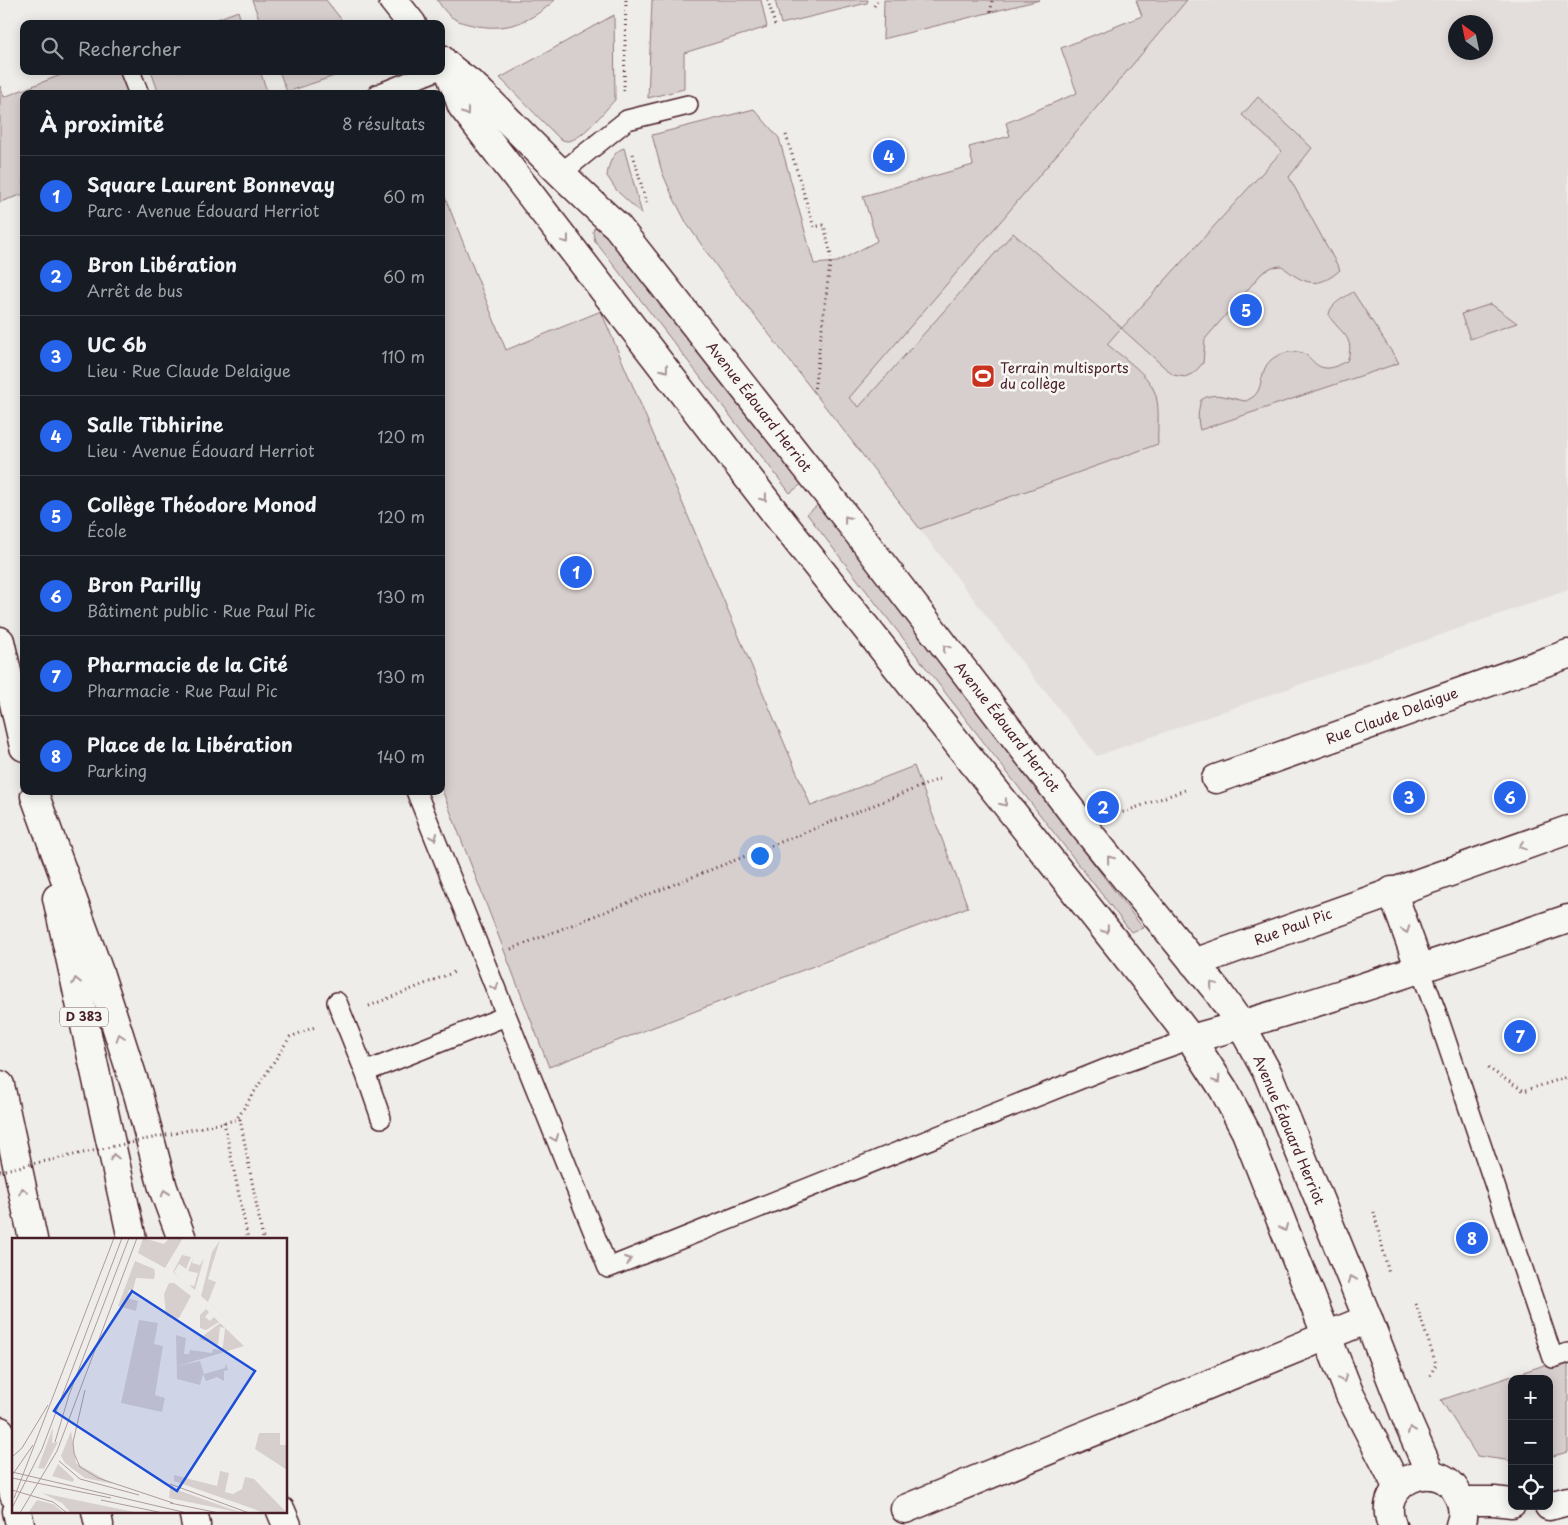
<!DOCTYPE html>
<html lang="fr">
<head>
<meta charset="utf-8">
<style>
  :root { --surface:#171b24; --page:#20242c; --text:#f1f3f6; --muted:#9ea1a6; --line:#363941; --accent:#2563eb }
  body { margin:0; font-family:"Playpen Sans",sans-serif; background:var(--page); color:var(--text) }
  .controls { position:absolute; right:15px; bottom:15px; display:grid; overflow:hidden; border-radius:10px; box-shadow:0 2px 12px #0003 }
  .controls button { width:45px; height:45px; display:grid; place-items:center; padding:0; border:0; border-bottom:1px solid var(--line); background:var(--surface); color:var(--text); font:25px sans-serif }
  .compass { position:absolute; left:1448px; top:15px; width:45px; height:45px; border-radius:50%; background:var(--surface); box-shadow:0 2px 12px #0003; rotate:327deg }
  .you { position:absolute; left:759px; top:855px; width:18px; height:18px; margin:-12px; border:4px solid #fff; border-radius:50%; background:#1a73e8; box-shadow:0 0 0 8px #1a73e833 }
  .badge { display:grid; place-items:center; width:32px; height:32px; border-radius:50%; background:var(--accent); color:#fff; font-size:16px; font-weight:700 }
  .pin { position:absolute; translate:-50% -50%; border:2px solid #fff; box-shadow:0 1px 5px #0006 }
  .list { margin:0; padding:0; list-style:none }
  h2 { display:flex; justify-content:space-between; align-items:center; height:65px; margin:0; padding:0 20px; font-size:21px }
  h2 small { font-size:16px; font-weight:400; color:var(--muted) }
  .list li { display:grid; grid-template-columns:32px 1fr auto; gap:15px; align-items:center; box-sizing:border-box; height:80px; padding:0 20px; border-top:1px solid var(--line) }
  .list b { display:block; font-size:19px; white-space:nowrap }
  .list p { margin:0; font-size:16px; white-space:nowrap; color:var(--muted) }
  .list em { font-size:16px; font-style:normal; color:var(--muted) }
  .icon { flex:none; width:28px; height:28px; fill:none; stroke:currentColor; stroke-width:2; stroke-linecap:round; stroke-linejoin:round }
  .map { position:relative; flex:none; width:1568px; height:1525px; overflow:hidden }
  .search { position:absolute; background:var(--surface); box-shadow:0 2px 12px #0003; left:20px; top:20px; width:425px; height:55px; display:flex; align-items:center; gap:12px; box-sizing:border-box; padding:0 18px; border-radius:10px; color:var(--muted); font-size:19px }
  .panel { position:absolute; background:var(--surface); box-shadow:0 2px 12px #0003; left:20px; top:90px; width:425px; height:705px; border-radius:10px }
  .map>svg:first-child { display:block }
  .built { fill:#e3dedc; fill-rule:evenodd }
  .green { fill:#d7cfce; stroke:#90777c }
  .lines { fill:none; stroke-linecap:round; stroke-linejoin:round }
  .service-casing { stroke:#4a1f2b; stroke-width:22 }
  .minor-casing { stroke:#4a1f2b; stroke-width:31 }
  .tertiary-casing { stroke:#4a1f2b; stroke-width:31 }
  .trunk-casing { stroke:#4a1f2b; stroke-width:31 }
  .motorway-casing { stroke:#4a1f2b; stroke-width:31 }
  .path { stroke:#4a1f2b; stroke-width:3; stroke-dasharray:1 4; stroke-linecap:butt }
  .service { stroke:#f6f6f2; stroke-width:19 }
  .minor { stroke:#f6f6f2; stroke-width:28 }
  .tertiary { stroke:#f6f6f2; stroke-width:28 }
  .trunk { stroke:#f6f6f2; stroke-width:28 }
  .motorway { stroke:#f6f6f2; stroke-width:28 }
  .path-bridge { stroke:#4a1f2b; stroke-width:3; stroke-dasharray:1 4; stroke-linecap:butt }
  .oneway { stroke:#a99598 }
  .labels { text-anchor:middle; stroke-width:5; stroke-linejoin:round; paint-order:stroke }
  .shield { fill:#f6f6f2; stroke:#7e6067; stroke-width:1 }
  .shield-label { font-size:12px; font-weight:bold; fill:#4a1f2b }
  .poi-label { font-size:14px; fill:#4a1f2b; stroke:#f6f6f2; text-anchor:start }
  .street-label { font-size:14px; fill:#4a1f2b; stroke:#f6f6f2 }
  .inset-road { fill:none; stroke:#ad9b9e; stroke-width:1 }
  .view { fill:#1d4ed8; fill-opacity:0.15; stroke:#1d4ed8; stroke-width:2.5 }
  .inset-edge { fill:none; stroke:#4a1f2b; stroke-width:2.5 }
</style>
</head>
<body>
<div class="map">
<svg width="1568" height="1525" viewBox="0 0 1568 1525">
  <rect width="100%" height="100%" fill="#efedea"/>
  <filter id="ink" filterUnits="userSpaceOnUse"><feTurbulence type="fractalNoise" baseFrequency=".02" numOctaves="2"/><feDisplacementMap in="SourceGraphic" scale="10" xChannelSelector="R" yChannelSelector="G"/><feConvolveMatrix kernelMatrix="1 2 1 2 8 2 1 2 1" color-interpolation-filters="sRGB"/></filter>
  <g filter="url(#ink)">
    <path class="built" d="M1187,0H1568V590L1097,756L1034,678L833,416ZM1456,22H1486V52H1456Z"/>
    <g class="green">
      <polygon points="252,0 326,0 345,24 261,24"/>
      <path d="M437,0H555C532,21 509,31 478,26C467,24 457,22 449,15C444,11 441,5 437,0Z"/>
      <polygon points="652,0 761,0 767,27 684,53 684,89 648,98"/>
      <polygon points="775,0 868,0 867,3 781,24"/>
      <polygon points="884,0 1040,0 883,39"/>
      <path d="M1136,0H1187L1000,222L849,398L859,407L1013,233L1122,328L1282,151L1242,115L1258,97L1312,148L1289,177L1340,270C1318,290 1303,284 1282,266L1272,267L1262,273L1205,339L1203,363L1194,373L1185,377L1173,375L1121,328L1107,344C1124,359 1150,374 1156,396C1160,411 1157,429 1158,444L920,529L720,271L687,224L672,195L662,172L652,135L754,109L779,138L814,264L837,262L877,241L863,196L973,165L969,147L1010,136L1006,123L1077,93L1061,48L1142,16Z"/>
      <polygon points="238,11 242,24 204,24"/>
      <path d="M614,15L615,100C605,110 582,140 568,141C565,141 563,140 560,139L500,78Z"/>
      <polygon points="71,71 121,71 129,94 24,94 24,194 0,202 0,86 4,97"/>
      <polygon points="151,71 260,71 268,94 159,94"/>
      <polygon points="279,71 349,71 287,92"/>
      <path d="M624,148L642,214L617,191L607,176C608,165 613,151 624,148Z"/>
      <polygon points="441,187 506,350 601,311 811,806 914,766 968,907 549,1067 441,787"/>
      <polygon points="600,226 803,483 790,493 595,241 593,232 594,228"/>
      <path d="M1353,292L1399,363L1200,430C1197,419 1198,411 1201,400C1215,390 1230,399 1246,401C1249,399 1254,397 1256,394C1263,386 1260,369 1271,360C1275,356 1284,353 1289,352C1312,349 1310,367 1326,368C1333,369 1341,363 1347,361C1356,337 1341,334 1329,316C1329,304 1344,298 1353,292Z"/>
      <polygon points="1491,304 1517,323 1470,339 1461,314"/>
      <polygon points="819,504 1143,928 1131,932 833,548 807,514"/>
      <polygon points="1568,1357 1568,1452 1549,1457 1549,1379 1512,1379 1512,1461 1477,1456 1441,1400"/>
    </g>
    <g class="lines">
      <g class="service-casing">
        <g id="service">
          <polyline points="130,71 139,94"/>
          <polyline points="378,94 436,71"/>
          <polyline points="561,173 627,120 688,105"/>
          <polyline points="416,791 608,1268 1103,1070 1191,1039"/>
          <polyline points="1420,969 1437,1014 1553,1358 1568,1353"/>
          <polyline points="337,1002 365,1072 381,1118"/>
          <polyline points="365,1072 506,1016"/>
        </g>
      </g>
      <g class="minor-casing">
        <g id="minor">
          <polyline points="1216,779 1568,654"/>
          <polyline points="1392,891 1420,969"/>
          <polyline points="1194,963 1568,830"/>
          <path d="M1191,1039C1318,1004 1443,961 1568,919"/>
          <polyline points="905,1509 1368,1319"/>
        </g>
      </g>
      <g class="tertiary-casing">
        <g id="tertiary">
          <polyline points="393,0 412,24"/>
          <path d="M441,59C453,73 470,81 482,94C527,139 570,185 617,226L855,529L1084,827L1218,992L1241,1025L1268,1074L1368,1319L1409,1425L1431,1475"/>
          <polyline points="448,67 462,106 783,523 1143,977 1191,1039 1224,1090 1246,1132 1350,1395 1398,1488"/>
          <path d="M1392,1525C1374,1483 1438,1453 1458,1495C1463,1504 1464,1515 1460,1525"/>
        </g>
      </g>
      <g class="trunk-casing">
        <g id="trunk">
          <polyline points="0,641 24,747"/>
          <polyline points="35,796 99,972 138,1094 163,1188 182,1239"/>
          <polyline points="57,898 132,1239"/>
          <polyline points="0,1085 33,1239"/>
          <polyline points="0,1431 14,1495"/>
          <polyline points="17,1511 20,1525"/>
          <polyline points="96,1511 99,1525"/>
          <polyline points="193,1511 196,1525"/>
          <polyline points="281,1511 287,1525"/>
        </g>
      </g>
      <g class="motorway-casing">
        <g id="motorway">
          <polyline points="1461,1501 1494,1501 1512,1503"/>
          <polyline points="1549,1506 1568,1501"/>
        </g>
      </g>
      <g class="path">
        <polyline points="768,0 775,25"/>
        <polyline points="874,6 877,0"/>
        <polyline points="991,12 992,0"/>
        <polyline points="624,91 626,0"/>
        <polyline points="786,135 814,227 824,225 831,256 814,391"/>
        <polyline points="633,154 647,206"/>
        <polyline points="1118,814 1185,790"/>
        <polyline points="511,949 942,778"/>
        <polyline points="369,1006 457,971"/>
        <polyline points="1488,1068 1524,1091 1567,1077 1568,1079"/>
        <polyline points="238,1117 290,1037 315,1027"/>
        <polyline points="240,1119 263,1239"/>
        <polyline points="224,1122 248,1239"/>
        <polyline points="1374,1212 1389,1274"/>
        <polyline points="1416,1304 1436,1364 1429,1378"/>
      </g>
      <use href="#service" class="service"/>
      <use href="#minor" class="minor"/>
      <use href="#tertiary" class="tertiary"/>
      <use href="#trunk" class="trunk"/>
      <use href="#motorway" class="motorway"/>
      <polyline class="path-bridge" points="0,1171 240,1119"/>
    </g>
    <defs><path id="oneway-chevron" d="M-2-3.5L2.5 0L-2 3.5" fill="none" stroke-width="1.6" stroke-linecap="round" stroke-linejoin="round" transform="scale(1.25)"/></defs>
    <g class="oneway">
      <use href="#oneway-chevron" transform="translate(466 112) rotate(54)"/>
      <use href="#oneway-chevron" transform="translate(566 240) rotate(52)"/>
      <use href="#oneway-chevron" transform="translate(665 369) rotate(52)"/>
      <use href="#oneway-chevron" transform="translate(764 498) rotate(52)"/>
      <use href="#oneway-chevron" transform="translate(847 519) rotate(-128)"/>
      <use href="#oneway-chevron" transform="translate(946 648) rotate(-128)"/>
      <use href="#oneway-chevron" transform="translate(1004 803) rotate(52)"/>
      <use href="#oneway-chevron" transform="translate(434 837) rotate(68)"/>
      <use href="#oneway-chevron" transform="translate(1522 846) rotate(161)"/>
      <use href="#oneway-chevron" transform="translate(1110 859) rotate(-129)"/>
      <use href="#oneway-chevron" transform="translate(1106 930) rotate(51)"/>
      <use href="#oneway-chevron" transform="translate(1406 930) rotate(70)"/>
      <use href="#oneway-chevron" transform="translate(76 981) rotate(-102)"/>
      <use href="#oneway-chevron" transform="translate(1213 985) rotate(-130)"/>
      <use href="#oneway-chevron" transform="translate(495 987) rotate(68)"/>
      <use href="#oneway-chevron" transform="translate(120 1037) rotate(-108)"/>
      <use href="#oneway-chevron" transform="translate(1217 1080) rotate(57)"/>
      <use href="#oneway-chevron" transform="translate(555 1138) rotate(68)"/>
      <use href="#oneway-chevron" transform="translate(114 1157) rotate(-102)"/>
      <use href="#oneway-chevron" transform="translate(23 1191) rotate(-102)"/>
      <use href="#oneway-chevron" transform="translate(165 1193) rotate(-109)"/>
      <use href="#oneway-chevron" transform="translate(1284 1228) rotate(68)"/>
      <use href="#oneway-chevron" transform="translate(628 1260) rotate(-22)"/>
      <use href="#oneway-chevron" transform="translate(1352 1279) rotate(-112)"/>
      <use href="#oneway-chevron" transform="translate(1343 1379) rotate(69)"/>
      <use href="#oneway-chevron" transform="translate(1411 1430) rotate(-113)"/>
    </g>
  </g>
  <defs>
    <g id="stadium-square" transform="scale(1.25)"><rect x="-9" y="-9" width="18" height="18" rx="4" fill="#c8321e" stroke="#f6f6f2"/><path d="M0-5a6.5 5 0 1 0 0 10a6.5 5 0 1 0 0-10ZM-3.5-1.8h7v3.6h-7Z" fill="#fff"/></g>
  </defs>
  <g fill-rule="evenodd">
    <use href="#stadium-square" x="983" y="376"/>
  </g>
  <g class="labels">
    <rect class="shield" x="60" y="1007.5" width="48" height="19" rx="4"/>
    <g class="shield-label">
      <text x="84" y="1021">D 383</text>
    </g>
    <g class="poi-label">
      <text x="1000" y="373">Terrain multisports<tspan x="1000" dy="16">du collège</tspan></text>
    </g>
    <g class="street-label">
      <text transform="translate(759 407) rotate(52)" y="5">Avenue Édouard Herriot</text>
      <text transform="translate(1392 716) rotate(-20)" y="5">Rue Claude Delaigue</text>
      <text transform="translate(1007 727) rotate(52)" y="5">Avenue Édouard Herriot</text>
      <text transform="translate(1293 927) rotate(-20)" y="5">Rue Paul Pic</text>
      <text transform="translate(1289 1130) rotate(67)" y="5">Avenue Édouard Herriot</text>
    </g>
  </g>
  <g transform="translate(12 1238)">
    <rect width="275" height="275" fill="#efedea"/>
    <path d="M131,0L152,6L157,0H171L153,30L126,15ZM208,2L196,41L204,44L196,64L189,58L200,14ZM170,17L179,19L174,31L167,26L162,34L166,39L161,34ZM181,20L180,25L188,27L192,20L183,52L177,47L182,48L186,35L176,33ZM123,23L142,31L143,35L142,41L124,40L121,52H117L115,60L126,63L124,73L106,68ZM157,45H162L179,58L167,80L162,81L154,77L152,56ZM194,71L197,74L193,79L198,83L202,79L207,84L194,92L188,90V77ZM127,82L146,85L142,106L151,108L143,157L153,160L150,174L109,165ZM208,85L232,108L166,128L188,123L192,136L213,130L214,125L216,132L212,133V143L205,139L194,143L191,136L188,147L165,141L164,97L174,100L172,116H177L178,112L200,115L201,111L209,112L211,108L213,90L208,89L206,107L187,101ZM41,189L40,205L46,204L32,231L26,230ZM59,193L64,225L101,246L73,240L53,225L49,218ZM247,195H268V207H275V232L243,211ZM46,226L62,241L61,244L40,238ZM208,233L217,235L213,254L221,256L230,251L233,239L242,241L275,275H253L162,243V237L205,248ZM158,250H160L230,275L157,260ZM30,255L127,275H59L50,265ZM25,262L41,266L52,275H16Z" fill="#d7cfce"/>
    <path class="inset-road" d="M73,152L61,204L62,215L68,229L86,240L161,265M43,204L57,157L117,0M0,219L10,210L36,167M47,223L68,241L127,257M0,234L175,275M1,236L21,207M0,240L99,260M158,246L237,275M0,252L41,264L55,275M2,260L102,0M89,262L151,275M158,265L207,275M0,270L30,211L110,0M8,275L45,213L125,0"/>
    <path class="view" d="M120,53L243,133L165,253L42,173Z"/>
    <rect width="275" height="275" class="inset-edge"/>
  </g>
</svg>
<div class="controls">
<button>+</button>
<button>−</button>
<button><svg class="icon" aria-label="locate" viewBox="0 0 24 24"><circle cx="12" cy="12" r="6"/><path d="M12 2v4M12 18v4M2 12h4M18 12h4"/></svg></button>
</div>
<svg class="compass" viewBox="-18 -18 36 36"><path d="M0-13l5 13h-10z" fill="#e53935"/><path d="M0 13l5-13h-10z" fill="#9ea1a6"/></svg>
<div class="you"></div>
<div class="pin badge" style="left:576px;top:572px">1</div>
<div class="pin badge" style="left:1103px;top:807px">2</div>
<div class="pin badge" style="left:1409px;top:797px">3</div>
<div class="pin badge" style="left:889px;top:156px">4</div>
<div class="pin badge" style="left:1246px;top:310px">5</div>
<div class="pin badge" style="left:1510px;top:797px">6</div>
<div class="pin badge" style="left:1520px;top:1036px">7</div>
<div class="pin badge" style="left:1472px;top:1238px">8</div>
<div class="search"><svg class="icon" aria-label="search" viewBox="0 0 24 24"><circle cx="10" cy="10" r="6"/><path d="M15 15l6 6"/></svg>Rechercher</div>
<section class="panel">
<h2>À proximité<small>8 résultats</small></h2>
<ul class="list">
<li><span class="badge">1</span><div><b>Square Laurent Bonnevay</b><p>Parc · Avenue Édouard Herriot</p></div><em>60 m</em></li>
<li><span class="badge">2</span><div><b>Bron Libération</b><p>Arrêt de bus</p></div><em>60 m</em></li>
<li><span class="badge">3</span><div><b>UC 6b</b><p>Lieu · Rue Claude Delaigue</p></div><em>110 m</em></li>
<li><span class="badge">4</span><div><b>Salle Tibhirine</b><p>Lieu · Avenue Édouard Herriot</p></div><em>120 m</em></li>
<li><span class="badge">5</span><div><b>Collège Théodore Monod</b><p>École</p></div><em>120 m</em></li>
<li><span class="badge">6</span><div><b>Bron Parilly</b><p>Bâtiment public · Rue Paul Pic</p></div><em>130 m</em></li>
<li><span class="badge">7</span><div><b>Pharmacie de la Cité</b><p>Pharmacie · Rue Paul Pic</p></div><em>130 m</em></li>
<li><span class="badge">8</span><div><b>Place de la Libération</b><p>Parking</p></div><em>140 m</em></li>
</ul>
</section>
</div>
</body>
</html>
